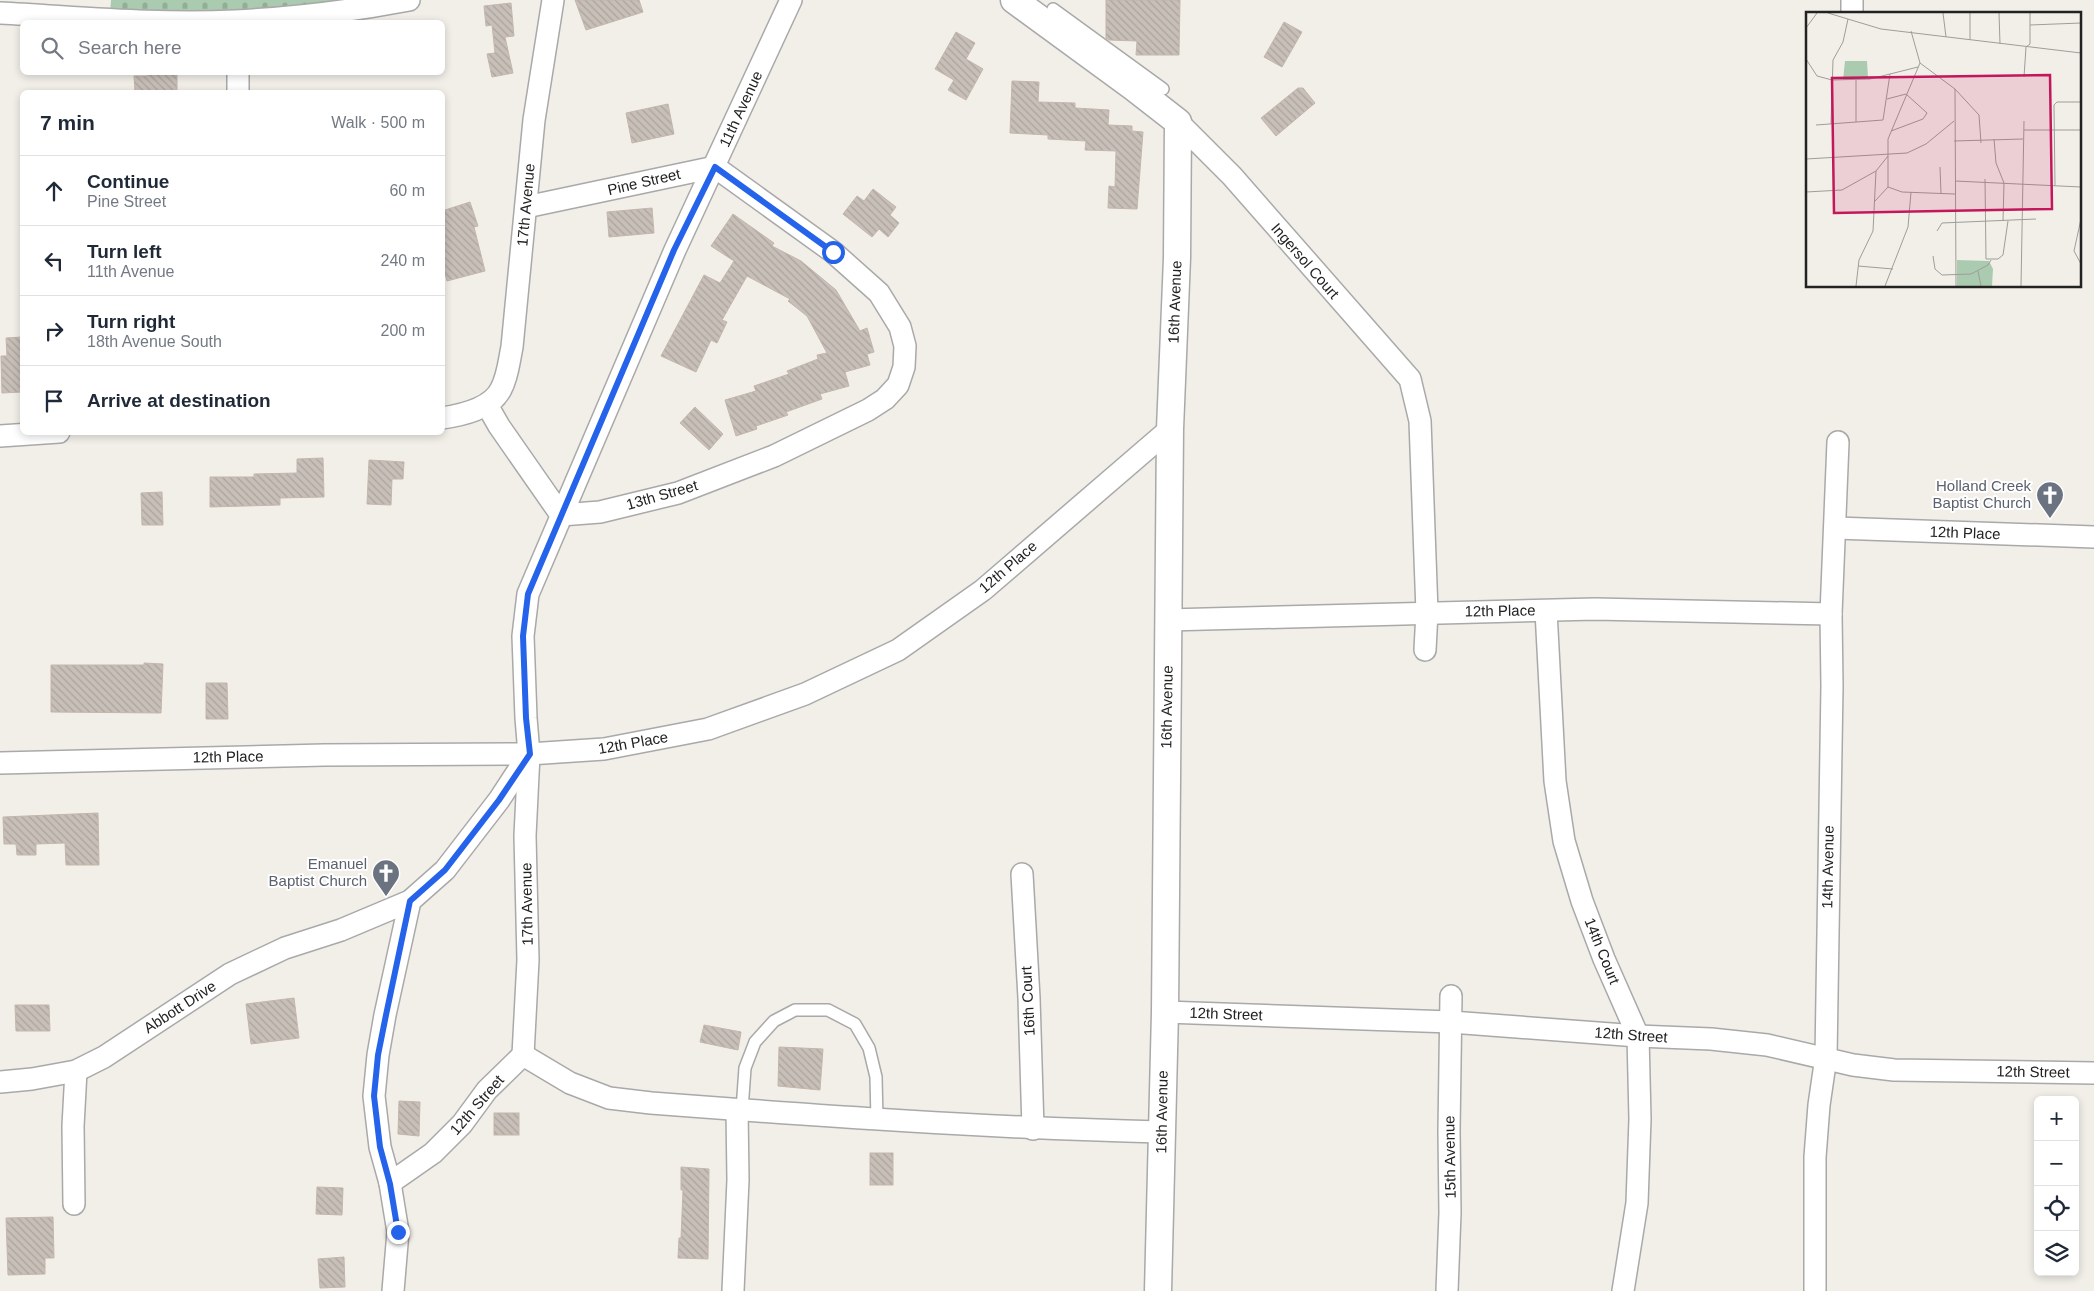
<!DOCTYPE html>
<html lang="en">
<head>
<meta charset="utf-8">
<style>
  :root { --surface:#fff; --page:#f2f2f3; --text:#1f2937; --muted:#747a83; --line:#e0e1e3 }
  body { margin:0; font-family:Arial,sans-serif; background:var(--page); color:var(--text) }
  .controls { position:absolute; right:15px; bottom:15px; display:grid; overflow:hidden; border-radius:8px; box-shadow:0 2px 8px #0003 }
  .controls button { width:45px; height:45px; display:grid; place-items:center; padding:0; border:0; border-bottom:1px solid var(--line); background:var(--surface); color:var(--text); font:25px sans-serif }
  .stop { position:absolute; width:15px; height:15px; margin:-11px; border:4px solid #2563eb; border-radius:50%; background:#fff }
  .stop.end { background:#2563eb; border-color:#fff; box-shadow:0 1px 5px #0008 }
  .list { margin:0; padding:0; list-style:none }
  h2 { display:flex; justify-content:space-between; align-items:center; height:65px; margin:0; padding:0 20px; font-size:21px }
  h2 small { font-size:16px; font-weight:400; color:var(--muted) }
  .list li { display:grid; grid-template-columns:32px 1fr auto; gap:15px; align-items:center; box-sizing:border-box; height:70px; padding:0 20px; border-top:1px solid var(--line) }
  .list b { display:block; font-size:19px; white-space:nowrap }
  .list p { margin:0; font-size:16px; white-space:nowrap; color:var(--muted) }
  .list em { font-size:16px; font-style:normal; color:var(--muted) }
  .icon { flex:none; width:28px; height:28px; fill:none; stroke:currentColor; stroke-width:2; stroke-linecap:round; stroke-linejoin:round }
  .map { position:relative; flex:none; width:2094px; height:1291px; overflow:hidden }
  .search { position:absolute; background:var(--surface); box-shadow:0 2px 8px #0003; left:20px; top:20px; width:425px; height:55px; display:flex; align-items:center; gap:12px; box-sizing:border-box; padding:0 18px; border-radius:8px; color:var(--muted); font-size:19px }
  .panel { position:absolute; background:var(--surface); box-shadow:0 2px 8px #0003; left:20px; top:90px; width:425px; height:345px; border-radius:8px }
  .map>svg:first-child { display:block }
  .cemetery { fill:url(#cemetery-stones) }
  .building { fill:url(#building-back-hatch); stroke:#c4b6ab }
  .lines { fill:none; stroke-linecap:round; stroke-linejoin:round }
  .service-casing { stroke:#a9a9a9; stroke-width:14 }
  .minor-casing { stroke:#a9a9a9; stroke-width:24 }
  .tertiary-casing { stroke:#a9a9a9; stroke-width:29 }
  .service { stroke:#fff; stroke-width:11 }
  .minor { stroke:#fff; stroke-width:21 }
  .tertiary { stroke:#fff; stroke-width:26 }
  .route { stroke:#2563eb; stroke-width:6 }
  .labels { text-anchor:middle; stroke-width:4; stroke-linejoin:round; paint-order:stroke }
  .street-label { font-size:15px; fill:#222; stroke:#fff }
  .worship-label { font-size:15px; fill:#5b616d; stroke:#fff; text-anchor:end }
  .inset-road { fill:none; stroke:#9f9d99; stroke-width:1 }
  .view { fill:#c2185b; fill-opacity:0.15; stroke:#c2185b; stroke-width:2.5 }
  .inset-edge { fill:none; stroke:#222; stroke-width:2.5 }
</style>
</head>
<body>
<div class="map">
<svg width="2094" height="1291" viewBox="0 0 2094 1291">
  <defs>
    <pattern id="cemetery-stones" width="16" height="16" patternUnits="userSpaceOnUse" patternTransform="scale(1.25)"><rect width="16" height="16" fill="#aacbaf"/><path d="M2 7V4a2 2 0 0 1 4 0v3zM10 15v-3a2 2 0 0 1 4 0v3z" fill="#92ae96"/></pattern>
    <pattern id="building-back-hatch" width="6" height="6" patternUnits="userSpaceOnUse" patternTransform="scale(1.25)"><rect width="6" height="6" fill="#c7bfb8"/><path d="M-1 5l2 2M0 0l6 6M5-1l2 2" fill="none" stroke="#aba49e"/></pattern>
  </defs>
  <rect width="100%" height="100%" fill="#f2efe9"/>
  <polygon class="cemetery" points="111,0 344,0 232,12 110,14"/>
  <g class="building">
    <polygon points="575,0 639,0 643,12 586,30"/>
    <polygon points="1106,0 1180,0 1179,55 1136,55 1137,41 1109,40 1106,38"/>
    <polygon points="511,3 514,36 505,37 513,73 492,77 487,54 495,53 492,25 486,26 484,6"/>
    <polygon points="1284,22 1302,32 1282,67 1264,57"/>
    <polygon points="956,32 975,43 966,59 983,69 966,100 948,90 954,80 935,69"/>
    <polygon points="148,72 177,72 177,92 135,92 134,76 147,76"/>
    <polygon points="1012,81 1039,82 1038,102 1075,103 1075,108 1109,110 1108,125 1132,126 1132,131 1143,132 1137,209 1108,208 1109,186 1115,187 1116,151 1085,150 1086,141 1048,139 1048,135 1010,133"/>
    <polygon points="1298,88 1303,88 1315,103 1276,136 1261,118"/>
    <polygon points="668,104 674,134 632,143 626,113"/>
    <polygon points="873,189 896,207 890,215 899,223 888,237 879,229 872,237 843,214 857,196 864,201"/>
    <polygon points="470,202 478,226 474,227 485,271 447,281 442,262 442,211"/>
    <polygon points="652,208 654,233 609,237 607,212"/>
    <polygon points="733,214 774,243 772,246 801,261 836,290 860,331 867,328 874,352 867,354 870,365 845,372 849,386 820,394 822,399 786,412 788,415 756,426 757,429 736,436 725,400 756,391 754,386 789,374 787,371 818,359 817,355 827,353 807,316 788,301 790,299 747,276 722,320 727,322 717,343 711,340 696,372 661,356 704,275 720,283 734,261 711,246"/>
    <polygon points="22,337 22,392 2,393 1,356 7,356 6,338"/>
    <polygon points="695,407 723,434 709,450 680,423"/>
    <polygon points="323,458 324,497 280,498 280,505 210,507 210,477 254,477 254,474 297,473 297,459"/>
    <polygon points="369,460 404,462 403,479 392,479 391,505 367,504"/>
    <polygon points="162,492 163,525 142,525 141,493"/>
    <polygon points="144,663 163,664 161,713 51,712 51,665 144,665"/>
    <polygon points="206,683 227,683 228,719 206,719"/>
    <polygon points="98,813 99,865 66,865 65,843 36,844 36,855 17,855 16,844 4,844 3,817"/>
    <polygon points="294,998 299,1038 251,1044 246,1004"/>
    <polygon points="15,1005 49,1005 50,1031 16,1031"/>
    <polygon points="704,1025 741,1032 738,1050 700,1042"/>
    <polygon points="779,1047 823,1049 820,1090 778,1086"/>
    <polygon points="399,1101 420,1102 419,1136 398,1134"/>
    <rect x="494" y="1113" width="25" height="22"/>
    <rect x="870" y="1153" width="23" height="32"/>
    <polygon points="681,1167 709,1169 708,1259 678,1258 679,1238 681,1238 683,1190 681,1190"/>
    <polygon points="317,1187 343,1188 342,1215 316,1214"/>
    <polygon points="53,1217 54,1258 45,1258 45,1274 8,1275 6,1218"/>
    <polygon points="344,1257 345,1287 320,1288 318,1259"/>
  </g>
  <g class="lines">
    <g class="service-casing">
      <g id="service">
        <polyline points="1053,9 1163,89"/>
        <polyline points="742,1110 745,1068 755,1042 774,1021 795,1010 828,1010 855,1024 869,1048 876,1077 877,1120"/>
      </g>
    </g>
    <g class="minor-casing">
      <g id="minor">
        <path d="M0,13C78,17 157,25 235,21C293,18 352,11 409,0"/>
        <polyline points="1852,14 1852,0"/>
        <polyline points="238,72 238,92"/>
        <polyline points="1178,122 1232,176 1410,379 1420,421 1427,612 1425,650"/>
        <polyline points="526,207 715,167 833,252 879,293 900,327 905,346 904,367 898,385 885,399 868,410 774,456 678,493 600,512 561,515"/>
        <polyline points="487,405 499,426 561,515"/>
        <path d="M442,418C462,415 491,409 501,389C508,376 509,361 512,347L534,120L553,0"/>
        <polyline points="0,436 59,432"/>
        <polyline points="1836,528 2094,537"/>
        <polyline points="1546,611 1555,781 1564,841 1582,901 1604,959 1638,1036 1640,1119 1637,1203 1623,1291"/>
        <polyline points="1168,620 1595,609 1831,614"/>
        <polyline points="0,763 324,755 529,754 604,749 708,729 805,694 898,650 983,590 1170,429"/>
        <polyline points="1022,874 1029,998 1033,1129"/>
        <polyline points="1165,1012 1451,1022 1638,1036 1711,1039 1767,1045 1853,1065 1894,1070 2094,1073"/>
        <polyline points="523,1055 528,960 525,836 529,754 526,718 523,636 528,594 675,250 791,0"/>
        <path d="M523,1055L570,1083L609,1098L651,1103C821,1116 991,1128 1161,1132"/>
        <polyline points="0,1082 32,1079 76,1071 104,1057 230,974 285,948 341,930 410,901"/>
        <polyline points="390,1183 433,1153 462,1124 487,1090 523,1055"/>
        <polyline points="74,1204 73,1126 76,1071"/>
        <polyline points="393,1291 398,1232 390,1183 380,1147 374,1096 378,1055 385,1015 410,901 445,870 499,800 529,754"/>
        <polyline points="733,1291 738,1180 737,1110"/>
        <polyline points="1447,1291 1450,1213 1449,1131 1451,996"/>
        <polyline points="1815,1291 1815,1157 1819,1105 1826,1057 1832,686 1831,614 1838,442"/>
      </g>
    </g>
    <g class="tertiary-casing">
      <polyline id="tertiary" points="1014,0 1133,87 1178,122 1177,258 1170,429 1165,1012 1158,1291"/>
    </g>
    <use href="#service" class="service"/>
    <use href="#minor" class="minor"/>
    <use href="#tertiary" class="tertiary"/>
  </g>
  <g class="lines">
    <polyline class="route" points="398,1232 390,1184 380,1147 374,1096 378,1055 386,1015 410,901 445,870 499,800 530,754 526,718 523,636 528,594 674,250 715,167 833,252"/>
  </g>
  <defs>
    <g id="church-pin" transform="scale(1.4375)"><path d="M0 17L-7.5 6A9.5 9.5 0 1 1 7.5 6Z" fill="#6b7280" stroke="#fff"/><path d="M-1.2-6h2.4v3.5h3.3v2.4h-3.3V6h-2.4V-.1h-3.3v-2.4h3.3Z" fill="#fff"/></g>
  </defs>
  <g fill-rule="evenodd">
    <use href="#church-pin" x="2050" y="495"/>
    <use href="#church-pin" x="386" y="873"/>
  </g>
  <g class="labels">
    <g class="street-label">
      <text transform="translate(741 109) rotate(-65)" y="5">11th Avenue</text>
      <text transform="translate(644 182) rotate(-13)" y="5">Pine Street</text>
      <text transform="translate(526 205) rotate(-85)" y="5">17th Avenue</text>
      <text transform="translate(1305 261) rotate(49)" y="5">Ingersol Court</text>
      <text transform="translate(1175 302) rotate(-88)" y="5">16th Avenue</text>
      <text transform="translate(662 495) rotate(-16)" y="5">13th Street</text>
      <text transform="translate(1965 533) rotate(2)" y="5">12th Place</text>
      <text transform="translate(1008 567) rotate(-41)" y="5">12th Place</text>
      <text transform="translate(1500 611) rotate(-1)" y="5">12th Place</text>
      <text transform="translate(1167 707) rotate(-89)" y="5">16th Avenue</text>
      <text transform="translate(633 743) rotate(-10)" y="5">12th Place</text>
      <text transform="translate(228 757) rotate(-1)" y="5">12th Place</text>
      <text transform="translate(1828 867) rotate(-89)" y="5">14th Avenue</text>
      <text transform="translate(527 904) rotate(-91)" y="5">17th Avenue</text>
      <text transform="translate(1602 951) rotate(68)" y="5">14th Court</text>
      <text transform="translate(1028 1001) rotate(-93)" y="5">16th Court</text>
      <text transform="translate(180 1007) rotate(-33)" y="5">Abbott Drive</text>
      <text transform="translate(1226 1014) rotate(2)" y="5">12th Street</text>
      <text transform="translate(1631 1035) rotate(4)" y="5">12th Street</text>
      <text transform="translate(2033 1072) rotate(1)" y="5">12th Street</text>
      <text transform="translate(477 1105) rotate(-49)" y="5">12th Street</text>
      <text transform="translate(1162 1112) rotate(-89)" y="5">16th Avenue</text>
      <text transform="translate(1450 1157) rotate(-91)" y="5">15th Avenue</text>
    </g>
    <g class="worship-label">
      <text x="2031" y="491">Holland Creek<tspan x="2031" dy="17">Baptist Church</tspan></text>
      <text x="367" y="869">Emanuel<tspan x="367" dy="17">Baptist Church</tspan></text>
    </g>
  </g>
  <g transform="translate(1806 12)">
    <rect width="275" height="275" fill="#f2efe9"/>
    <path d="M39,49H61L62,66L37,68ZM151,248L183,249L187,257L186,274H151Z" fill="#aacbaf"/>
    <path class="inset-road" d="M22,1L75,17L275,41M137,1L140,25M164,1V28M193,1L194,32M224,13L275,11M0,16L11,1M105,19L114,51L149,77L173,103L175,131M0,47L11,64L26,68L64,67L112,55M218,65L220,35L224,32V1M50,68V110M149,77L150,274M81,87L100,82L121,101L117,107L85,119M77,108L84,62M25,112L27,48L37,30L42,7M10,113L77,108M218,118H275M188,127L190,151L198,171L197,209M148,129L217,127M0,147L101,141L120,132L148,109M134,155L135,182M179,167L180,247H192L197,243L202,209M149,169L275,175M249,174L248,93L251,90H275M82,175V127L114,51M82,175L96,180L149,182M0,180L36,178L70,159M69,189L82,175M275,207L268,239L275,252M131,219L136,211L230,207M127,244L129,257L136,263M52,254L87,257M172,259L175,274M136,263L165,262L182,253L185,248M50,274L53,248L67,219L70,159L82,144M79,274L102,215L105,180M215,274L218,109"/>
    <path class="view" d="M244,63L246,197L28,201L26,66Z"/>
    <rect width="275" height="275" class="inset-edge"/>
  </g>
</svg>
<div class="controls">
<button>+</button>
<button>−</button>
<button><svg class="icon" aria-label="locate" viewBox="0 0 24 24"><circle cx="12" cy="12" r="6"/><path d="M12 2v4M12 18v4M2 12h4M18 12h4"/></svg></button>
<button><svg class="icon" aria-label="layers" viewBox="0 0 24 24"><path d="M12 4l9 5-9 5-9-5zM3 14l9 5 9-5"/></svg></button>
</div>
<div class="stop" style="left:833px;top:252px"></div>
<div class="stop end" style="left:398px;top:1232px"></div>
<div class="search"><svg class="icon" aria-label="search" viewBox="0 0 24 24"><circle cx="10" cy="10" r="6"/><path d="M15 15l6 6"/></svg>Search here</div>
<section class="panel">
<h2>7 min<small>Walk · 500 m</small></h2>
<ul class="list">
<li><svg class="icon" aria-label="ahead" viewBox="0 0 24 24"><path d="M12 20V5M6 11l6-6 6 6"/></svg><div><b>Continue</b><p>Pine Street</p></div><em>60 m</em></li>
<li><svg class="icon" aria-label="left" viewBox="0 0 24 24"><path d="M17 20v-9H6M10 6l-5 5 5 5"/></svg><div><b>Turn left</b><p>11th Avenue</p></div><em>240 m</em></li>
<li><svg class="icon" aria-label="right" viewBox="0 0 24 24"><path d="M7 20v-9h11M14 6l5 5-5 5"/></svg><div><b>Turn right</b><p>18th Avenue South</p></div><em>200 m</em></li>
<li><svg class="icon" aria-label="arrive" viewBox="0 0 24 24"><path d="M6 21V4h12l-3 4 3 4H6"/></svg><div><b>Arrive at destination</b></div></li>
</ul>
</section>
</div>
</body>
</html>
